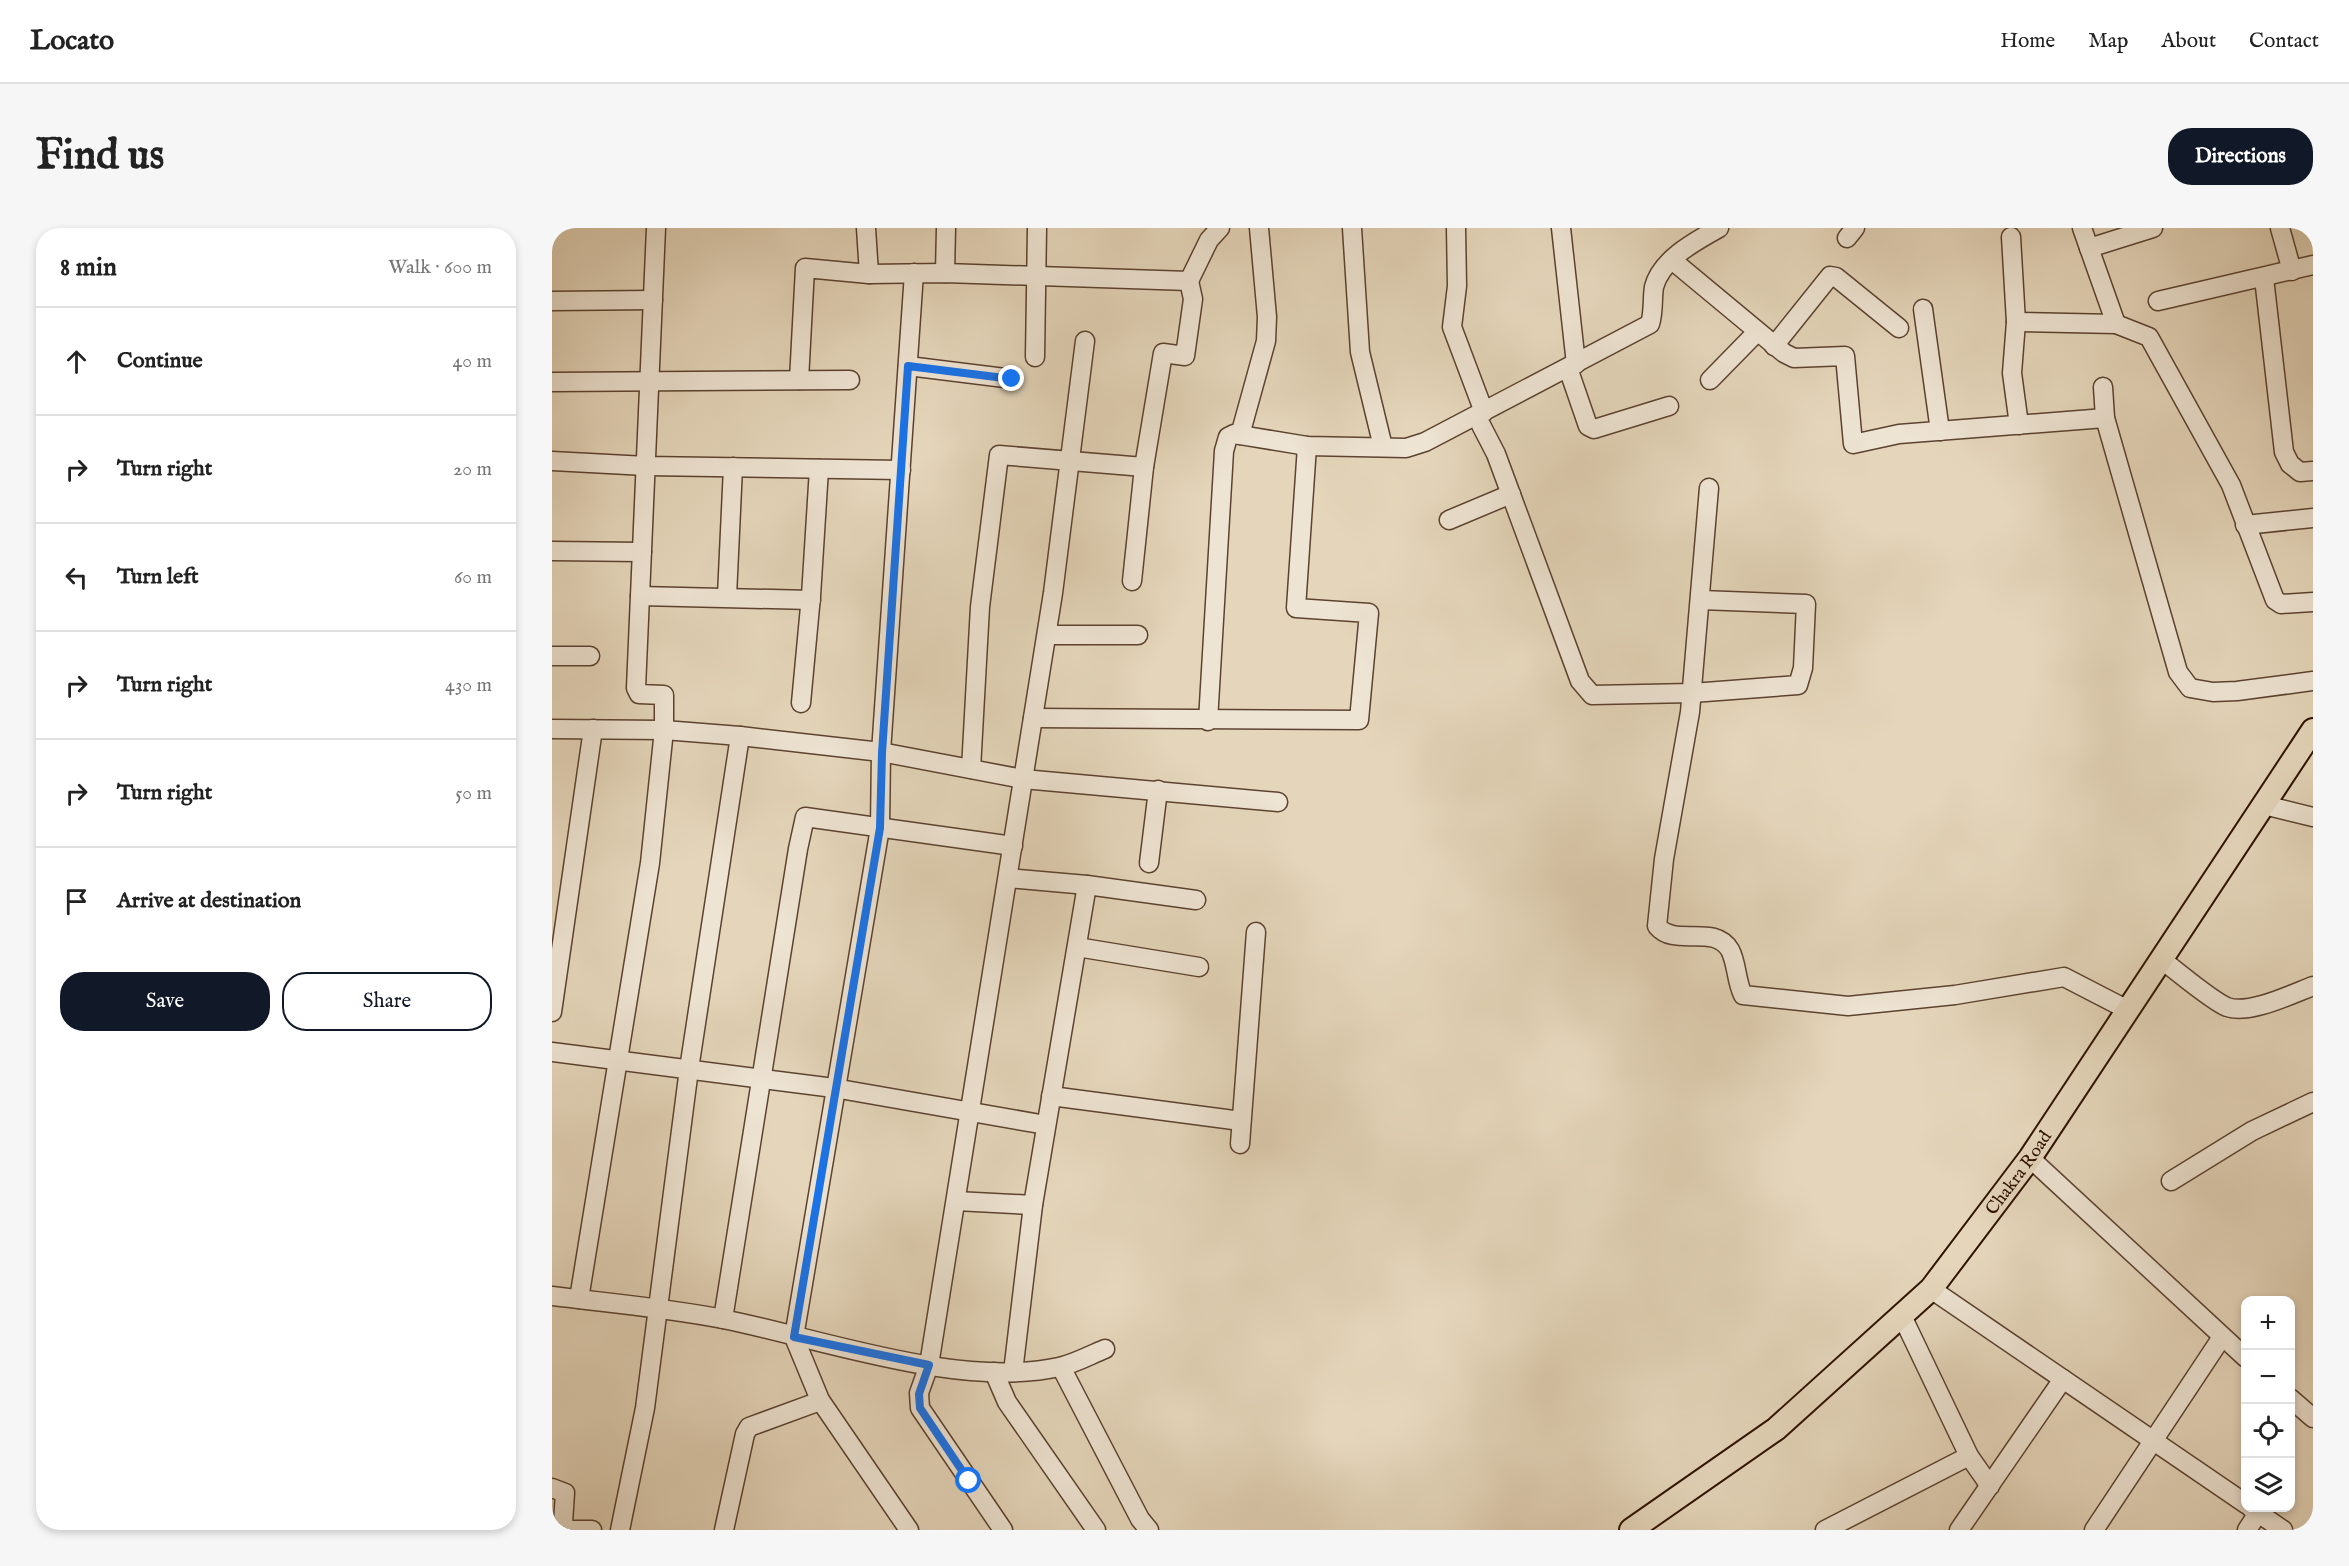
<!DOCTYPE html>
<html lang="en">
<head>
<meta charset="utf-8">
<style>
  :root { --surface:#fff; --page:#f6f6f6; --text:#222; --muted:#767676; --line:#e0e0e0; --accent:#111827 }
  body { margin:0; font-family:"IM FELL English",serif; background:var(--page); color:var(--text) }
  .controls { position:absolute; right:18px; bottom:18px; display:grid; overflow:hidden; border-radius:12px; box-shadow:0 3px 9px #0003 }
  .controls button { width:54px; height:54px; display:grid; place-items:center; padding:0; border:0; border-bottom:2px solid var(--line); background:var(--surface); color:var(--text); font:30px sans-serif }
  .stop { position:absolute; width:18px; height:18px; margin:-14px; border:4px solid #1a73e8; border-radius:50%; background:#fff }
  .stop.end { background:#1a73e8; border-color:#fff; box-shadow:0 2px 6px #0008 }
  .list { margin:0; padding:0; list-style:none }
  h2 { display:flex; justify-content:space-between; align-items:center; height:78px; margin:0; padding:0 24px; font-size:26px }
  h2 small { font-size:20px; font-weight:400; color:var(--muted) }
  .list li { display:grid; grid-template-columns:39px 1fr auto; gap:18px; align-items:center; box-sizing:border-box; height:108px; padding:0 24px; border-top:2px solid var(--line) }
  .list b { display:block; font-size:22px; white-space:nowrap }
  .list em { font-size:20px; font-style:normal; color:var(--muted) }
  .actions { display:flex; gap:12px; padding:18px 24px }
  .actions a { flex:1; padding:14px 0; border:2px solid var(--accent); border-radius:24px; text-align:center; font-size:21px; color:var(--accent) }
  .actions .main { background:var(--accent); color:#fff }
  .icon { flex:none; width:33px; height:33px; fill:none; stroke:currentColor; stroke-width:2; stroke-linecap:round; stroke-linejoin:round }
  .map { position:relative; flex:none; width:1761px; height:1302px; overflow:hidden; border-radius:24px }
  header { display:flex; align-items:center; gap:36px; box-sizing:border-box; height:84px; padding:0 30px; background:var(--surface); border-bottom:2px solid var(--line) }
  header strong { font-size:28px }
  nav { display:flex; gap:33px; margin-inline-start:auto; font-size:21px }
  .intro { display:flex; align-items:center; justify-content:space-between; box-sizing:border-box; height:144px; padding:0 36px }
  h1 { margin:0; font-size:42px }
  .button { padding:15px 27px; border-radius:24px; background:var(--accent); color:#fff; font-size:21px; font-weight:700 }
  main { display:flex; gap:36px; padding:0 36px }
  aside { flex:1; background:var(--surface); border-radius:24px; box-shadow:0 3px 9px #0003 }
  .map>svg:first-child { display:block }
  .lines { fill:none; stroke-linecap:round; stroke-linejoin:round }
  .minor-casing { stroke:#5c4230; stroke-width:21 }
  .major-casing { stroke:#2f1102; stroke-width:26 }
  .minor { stroke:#eee4d3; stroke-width:18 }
  .major { stroke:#e5d6bb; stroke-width:22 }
  .route { stroke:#1a73e8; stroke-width:8 }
  .labels { text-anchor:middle; stroke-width:4.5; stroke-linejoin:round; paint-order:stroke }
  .street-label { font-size:18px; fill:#2f1102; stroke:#eee4d3 }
</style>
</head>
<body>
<header>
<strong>Locato</strong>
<nav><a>Home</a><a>Map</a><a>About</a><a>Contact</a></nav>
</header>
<div class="intro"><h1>Find us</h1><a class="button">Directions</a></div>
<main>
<aside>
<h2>8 min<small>Walk · 600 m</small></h2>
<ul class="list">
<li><svg class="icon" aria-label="ahead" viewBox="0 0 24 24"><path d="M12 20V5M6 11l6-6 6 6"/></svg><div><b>Continue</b></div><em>40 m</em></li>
<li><svg class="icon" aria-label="right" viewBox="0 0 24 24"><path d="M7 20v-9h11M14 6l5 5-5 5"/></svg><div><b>Turn right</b></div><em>20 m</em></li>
<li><svg class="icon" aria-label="left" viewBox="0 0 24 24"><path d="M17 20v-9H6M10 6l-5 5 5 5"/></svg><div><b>Turn left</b></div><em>60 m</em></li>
<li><svg class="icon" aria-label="right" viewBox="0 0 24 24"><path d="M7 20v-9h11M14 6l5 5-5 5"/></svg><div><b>Turn right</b></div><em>430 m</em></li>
<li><svg class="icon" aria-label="right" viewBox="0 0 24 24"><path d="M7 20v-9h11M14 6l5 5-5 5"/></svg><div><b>Turn right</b></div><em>50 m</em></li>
<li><svg class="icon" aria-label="arrive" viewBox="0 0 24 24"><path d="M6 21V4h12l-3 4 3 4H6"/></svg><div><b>Arrive at destination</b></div></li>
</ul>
<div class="actions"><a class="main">Save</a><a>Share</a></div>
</aside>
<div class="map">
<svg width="1761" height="1302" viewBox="0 0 1761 1302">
  <rect width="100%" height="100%" fill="#e5d6bb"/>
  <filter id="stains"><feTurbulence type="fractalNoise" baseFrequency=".00333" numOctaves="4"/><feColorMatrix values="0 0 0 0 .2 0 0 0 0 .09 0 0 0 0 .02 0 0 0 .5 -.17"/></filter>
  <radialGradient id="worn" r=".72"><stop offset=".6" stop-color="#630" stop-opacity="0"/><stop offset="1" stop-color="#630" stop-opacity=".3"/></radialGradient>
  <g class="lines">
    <g class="minor-casing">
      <g id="minor">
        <polyline points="314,0 317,46"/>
        <polyline points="800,0 808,124 831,219"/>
        <polyline points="904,0 905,58 900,99 932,184"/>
        <polyline points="1009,0 1024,136"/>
        <polyline points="1530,0 1564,96"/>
        <polyline points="1728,0 1740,43"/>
        <polyline points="1459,9 1464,94 1460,145 1467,197"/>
        <polyline points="1295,10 1303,0"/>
        <polyline points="1537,20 1601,0"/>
        <polyline points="1120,32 1232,125 1242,130 1293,128 1301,216 1347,206 1553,190"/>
        <polyline points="393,45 394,0"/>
        <polyline points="1712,50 1732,224 1738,236 1748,244 1761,243"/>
        <polyline points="0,73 101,72"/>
        <polyline points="1606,73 1761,37"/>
        <polyline points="1371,81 1388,203"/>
        <polyline points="1464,94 1564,96 1597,109 1679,257 1723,372 1729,376 1761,374"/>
        <polyline points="1222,118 1278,48 1284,49 1347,100"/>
        <polyline points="483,129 485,0"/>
        <polyline points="356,138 461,151"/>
        <polyline points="1016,140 1036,198 1042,201 1117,178"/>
        <polyline points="247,152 253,40 317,46 393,45 637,53 657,12 668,0"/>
        <polyline points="1158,152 1205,104"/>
        <polyline points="0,154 298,152"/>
        <polyline points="1551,159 1553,190 1626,444 1638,460 1661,464 1685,463 1761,453"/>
        <polyline points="929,197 944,226 1028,453 1040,467 1140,465 1246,457 1251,440 1254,376 1149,372"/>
        <polyline points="688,207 714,113 715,89 707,0"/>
        <polyline points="0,233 94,238 349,242"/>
        <path d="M1157,260L1138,484L1112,631L1105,698C1123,720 1162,695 1178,722C1185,735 1184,753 1191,767L1296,778L1403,767L1512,749L1576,782"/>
        <polyline points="897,292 959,266"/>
        <polyline points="1693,297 1761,290"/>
        <polyline points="0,323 90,324"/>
        <polyline points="580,353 592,239 611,125 633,128 641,71 637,53"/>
        <polyline points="88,368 259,372"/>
        <polyline points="175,368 181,239"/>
        <polyline points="495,407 586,407"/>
        <polyline points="0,428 38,428"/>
        <polyline points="249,475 259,368 267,241"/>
        <polyline points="481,490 807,492 817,385 744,380 755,218"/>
        <path d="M656,493L672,223L676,209L682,206L755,218L854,220L873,214L1098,96C1102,83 1100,71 1102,59C1109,31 1144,13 1167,0"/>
        <polyline points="0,501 112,502 188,508 329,524 471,551 726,574"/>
        <polyline points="419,541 428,379 447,227 592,239"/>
        <polyline points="1712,577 1761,589"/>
        <polyline points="597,635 606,562"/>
        <polyline points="456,650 535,657 644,672"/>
        <polyline points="525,719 647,739"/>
        <path d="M1610,732C1625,743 1660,773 1675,779C1697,787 1740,766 1761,758"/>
        <polyline points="0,784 41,501"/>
        <polyline points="0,824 282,860 494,897"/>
        <polyline points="499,868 689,893"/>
        <polyline points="688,916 704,704"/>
        <polyline points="1478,930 1694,1130"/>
        <polyline points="1619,953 1700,903 1761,874"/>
        <polyline points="404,973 481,977"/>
        <polyline points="1379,1061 1694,1276"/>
        <path d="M0,1068C57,1075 115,1080 171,1091C270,1111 408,1161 507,1139C522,1136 538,1127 553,1121"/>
        <polyline points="27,1071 98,635 112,502 112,467 87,466 84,460 104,0"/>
        <polyline points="1350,1088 1417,1228 1438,1258"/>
        <polyline points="171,1091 246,621 253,589 461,618"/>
        <polyline points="509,1139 588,1291 597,1302"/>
        <polyline points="442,1144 455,1174 544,1302"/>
        <polyline points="461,1144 481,977 535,657"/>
        <polyline points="1738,1170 1761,1190"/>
        <polyline points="0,1260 13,1265 11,1295 16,1302"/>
        <polyline points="1699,1280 1731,1302"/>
        <polyline points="21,1302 40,1302"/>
        <polyline points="68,1302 93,1180 137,841 188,508"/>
        <polyline points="172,1302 193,1206 197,1199 268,1173"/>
        <polyline points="357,1302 268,1172 242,1109 328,600 329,524 362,45"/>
        <polyline points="451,1302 368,1180 367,1165 377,1137 501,365 533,113"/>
        <polyline points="1273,1302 1417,1228"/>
        <polyline points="1407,1302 1511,1151"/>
        <polyline points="1542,1302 1670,1109"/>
        <polyline points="1695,1302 1706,1285"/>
      </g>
    </g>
    <g class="major-casing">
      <g id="major">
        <path id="s1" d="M1079,1302L1224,1201L1379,1061L1478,930L1761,502"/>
      </g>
    </g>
    <use href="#minor" class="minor"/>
    <use href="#major" class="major"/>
  </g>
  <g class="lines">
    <polyline class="route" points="417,1253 368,1180 367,1166 377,1137 242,1109 328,600 330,525 356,138 460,151"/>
  </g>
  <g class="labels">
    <g class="street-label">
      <text dy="6" stroke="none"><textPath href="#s1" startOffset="531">Chakra Road</textPath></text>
    </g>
  </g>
  <rect width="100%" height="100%" filter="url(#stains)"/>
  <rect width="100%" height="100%" fill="url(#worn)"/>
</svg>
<div class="controls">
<button>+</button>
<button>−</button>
<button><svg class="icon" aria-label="locate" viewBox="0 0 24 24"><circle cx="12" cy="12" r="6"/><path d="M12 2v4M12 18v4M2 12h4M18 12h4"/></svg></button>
<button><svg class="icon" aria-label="layers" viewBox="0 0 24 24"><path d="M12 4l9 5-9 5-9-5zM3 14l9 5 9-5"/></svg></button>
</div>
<div class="stop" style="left:417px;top:1253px"></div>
<div class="stop end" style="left:460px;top:151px"></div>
</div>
</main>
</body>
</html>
